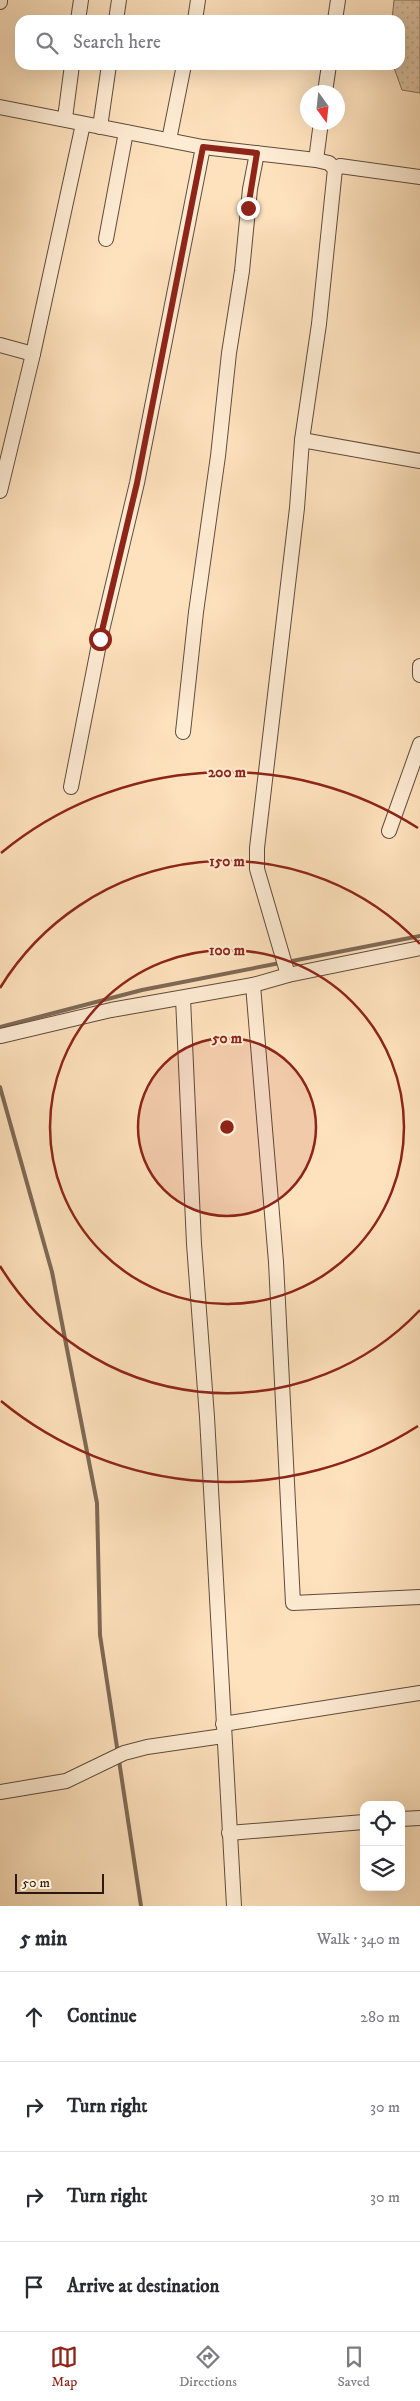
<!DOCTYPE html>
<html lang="en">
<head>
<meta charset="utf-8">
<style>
  :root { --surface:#fff; --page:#f2f2f3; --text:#2b2b33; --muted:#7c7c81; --line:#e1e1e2; --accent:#8f2418 }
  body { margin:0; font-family:"IM FELL DW Pica",serif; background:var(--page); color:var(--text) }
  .controls { position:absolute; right:15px; bottom:15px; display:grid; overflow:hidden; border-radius:10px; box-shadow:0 5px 20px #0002 }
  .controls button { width:45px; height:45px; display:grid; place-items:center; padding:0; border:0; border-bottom:1px solid var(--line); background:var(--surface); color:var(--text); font:25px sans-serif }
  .compass { position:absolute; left:300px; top:85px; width:45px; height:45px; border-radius:50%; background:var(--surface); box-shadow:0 5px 20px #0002; rotate:165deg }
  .scale { position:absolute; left:15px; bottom:12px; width:89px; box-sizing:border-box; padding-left:5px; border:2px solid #2a1a12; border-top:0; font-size:14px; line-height:18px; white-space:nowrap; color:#2a1a12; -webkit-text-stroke:4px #feecd4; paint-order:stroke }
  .stop { position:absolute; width:15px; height:15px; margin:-11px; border:4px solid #8f2418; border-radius:50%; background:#fff }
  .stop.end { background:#8f2418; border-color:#fff; box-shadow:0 1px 5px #0008 }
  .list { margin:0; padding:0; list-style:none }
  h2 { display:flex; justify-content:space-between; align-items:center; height:65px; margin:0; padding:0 20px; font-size:21px }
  h2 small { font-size:16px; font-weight:400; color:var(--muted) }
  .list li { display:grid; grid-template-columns:32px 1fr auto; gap:15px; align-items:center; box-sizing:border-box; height:90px; padding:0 20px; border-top:1px solid var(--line) }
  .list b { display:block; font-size:19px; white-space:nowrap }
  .list em { font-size:16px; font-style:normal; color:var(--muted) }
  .icon { flex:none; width:28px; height:28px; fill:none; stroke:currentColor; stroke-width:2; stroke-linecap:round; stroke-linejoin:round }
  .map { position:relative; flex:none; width:420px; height:1906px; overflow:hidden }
  .search { position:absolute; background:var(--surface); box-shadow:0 5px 20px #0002; left:15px; right:15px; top:15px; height:55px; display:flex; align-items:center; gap:12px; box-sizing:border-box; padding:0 18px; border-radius:15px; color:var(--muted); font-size:19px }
  .sheet { height:425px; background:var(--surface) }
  nav { display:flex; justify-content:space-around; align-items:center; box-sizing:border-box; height:70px; border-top:1px solid var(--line); background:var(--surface); font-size:14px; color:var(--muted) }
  nav a { display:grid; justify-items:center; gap:2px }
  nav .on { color:var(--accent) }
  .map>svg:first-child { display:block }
  .grass { fill:url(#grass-dots); stroke:#826d59 }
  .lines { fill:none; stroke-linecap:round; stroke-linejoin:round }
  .stream { stroke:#7e6956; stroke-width:4 }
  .minor-casing { stroke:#5f4c3d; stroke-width:16 }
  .minor { stroke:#feecd4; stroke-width:14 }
  .route { stroke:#8f2418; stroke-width:6 }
  .ring { fill:none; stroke:#8f2418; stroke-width:2.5 }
  .centre { fill:#8f2418; stroke:#feecd4; stroke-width:2.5 }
  .ring-label { font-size:15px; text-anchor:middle; font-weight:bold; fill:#8f2418; stroke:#feecd4; stroke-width:4; stroke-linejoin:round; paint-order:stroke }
</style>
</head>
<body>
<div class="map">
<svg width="420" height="1906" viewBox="0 0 420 1906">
  <defs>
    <pattern id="grass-dots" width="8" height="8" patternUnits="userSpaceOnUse" patternTransform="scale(1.25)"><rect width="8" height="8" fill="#dac0a0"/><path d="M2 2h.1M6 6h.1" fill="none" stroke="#bba489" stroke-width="1.8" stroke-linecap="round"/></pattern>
  </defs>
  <rect width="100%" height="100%" fill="#fee2bd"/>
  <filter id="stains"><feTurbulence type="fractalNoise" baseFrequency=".004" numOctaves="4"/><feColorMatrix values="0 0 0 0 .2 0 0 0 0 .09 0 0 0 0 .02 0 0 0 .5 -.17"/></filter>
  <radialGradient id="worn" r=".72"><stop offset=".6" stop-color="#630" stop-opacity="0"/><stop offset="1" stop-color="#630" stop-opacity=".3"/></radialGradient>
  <polygon class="grass" points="394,0 420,0 420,93 402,90 393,65 400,65 400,20 392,20"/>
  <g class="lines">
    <g class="stream">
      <polyline points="287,962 420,936"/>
      <polyline points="0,1027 142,990 280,963"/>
      <polyline points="0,1087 52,1272 97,1503 100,1635 141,1906"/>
    </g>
    <g class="minor-casing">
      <g id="minor">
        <polyline points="0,2 0,0"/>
        <polyline points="78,20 81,0"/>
        <polyline points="116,20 119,0"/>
        <polyline points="195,20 198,0"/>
        <polyline points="335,20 338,0"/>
        <polyline points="325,92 329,65"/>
        <polyline points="0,107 203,147 316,160 329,163 335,169 319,324 302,440 297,508 257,848 257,869 288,975"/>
        <polyline points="65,118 72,65"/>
        <polyline points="100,127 109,65"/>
        <polyline points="169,140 184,65"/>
        <polyline points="316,160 321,122"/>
        <polyline points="335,169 340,166 420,177"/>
        <polyline points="106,239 126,132"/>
        <polyline points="0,345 33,354"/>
        <polyline points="302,440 420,461"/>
        <polyline points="0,491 33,354 83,124"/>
        <polyline points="420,666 420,675"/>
        <polyline points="183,732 196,612 218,456 229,353 242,271 250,189 257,153"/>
        <polyline points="71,787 100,639 137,483 203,147"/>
        <polyline points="389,831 420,744"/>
        <polyline points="253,985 276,1262 293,1603 420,1597"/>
        <polyline points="183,998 194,1244 207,1417 234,1906"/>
        <polyline points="1,1036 111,1010 253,985 288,975 420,948"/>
        <polyline points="223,1724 420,1693"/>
        <polyline points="0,1792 66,1781 124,1753 147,1747 223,1736"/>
        <polyline points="401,1819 420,1818"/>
        <polyline points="229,1833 364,1822"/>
      </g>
    </g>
    <use href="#minor" class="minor"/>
  </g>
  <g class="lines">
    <polyline class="route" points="100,639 137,483 203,147 257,153 248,208"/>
  </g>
  <circle cx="227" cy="1127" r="89" fill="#8f2418" fill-opacity=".12"/>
  <g class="ring">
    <circle cx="227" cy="1127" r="89"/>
    <circle cx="227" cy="1127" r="177"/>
    <path d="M420 1310A266 266 0 0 1 0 1266M0 988A266 266 0 0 1 420 944"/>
    <path d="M418 1426A355 355 0 0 1 1 1401M1 853A355 355 0 0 1 418 828"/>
  </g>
  <circle cx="227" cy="1127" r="8" class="centre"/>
  <g class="ring-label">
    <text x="227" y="777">200 m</text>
    <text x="227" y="866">150 m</text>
    <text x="227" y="955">100 m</text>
    <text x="227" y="1043">50 m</text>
  </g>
  <rect width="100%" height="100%" filter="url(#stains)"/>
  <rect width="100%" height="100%" fill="url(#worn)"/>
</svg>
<div class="controls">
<button><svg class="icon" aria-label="locate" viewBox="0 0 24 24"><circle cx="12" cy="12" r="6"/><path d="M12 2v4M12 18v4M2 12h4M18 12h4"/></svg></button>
<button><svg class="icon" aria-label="layers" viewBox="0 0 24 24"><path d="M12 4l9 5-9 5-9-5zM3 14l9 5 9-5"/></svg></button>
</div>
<svg class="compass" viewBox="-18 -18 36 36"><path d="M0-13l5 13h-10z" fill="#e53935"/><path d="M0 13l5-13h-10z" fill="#7c7c81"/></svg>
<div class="scale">50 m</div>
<div class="stop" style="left:100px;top:639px"></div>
<div class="stop end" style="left:248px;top:208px"></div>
<div class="search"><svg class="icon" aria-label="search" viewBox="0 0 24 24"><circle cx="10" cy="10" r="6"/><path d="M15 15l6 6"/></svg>Search here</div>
</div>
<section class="sheet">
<h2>5 min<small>Walk · 340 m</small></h2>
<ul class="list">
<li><svg class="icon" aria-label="ahead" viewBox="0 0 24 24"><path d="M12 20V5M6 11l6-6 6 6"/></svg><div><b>Continue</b></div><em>280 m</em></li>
<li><svg class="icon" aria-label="right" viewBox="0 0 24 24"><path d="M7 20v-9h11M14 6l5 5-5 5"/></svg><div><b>Turn right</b></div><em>30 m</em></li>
<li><svg class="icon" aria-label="right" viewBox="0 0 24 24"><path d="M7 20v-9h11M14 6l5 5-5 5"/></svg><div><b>Turn right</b></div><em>30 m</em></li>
<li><svg class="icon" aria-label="arrive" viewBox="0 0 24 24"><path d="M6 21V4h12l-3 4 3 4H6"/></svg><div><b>Arrive at destination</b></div></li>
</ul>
</section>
<nav>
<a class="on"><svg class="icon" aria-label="map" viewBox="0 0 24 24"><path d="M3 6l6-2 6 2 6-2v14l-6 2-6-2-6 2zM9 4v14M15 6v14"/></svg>Map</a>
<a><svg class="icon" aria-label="directions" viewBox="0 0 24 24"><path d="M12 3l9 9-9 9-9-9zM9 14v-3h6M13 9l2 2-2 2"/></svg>Directions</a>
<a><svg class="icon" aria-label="saved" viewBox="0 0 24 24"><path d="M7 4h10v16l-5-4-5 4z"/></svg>Saved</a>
</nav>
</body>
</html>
